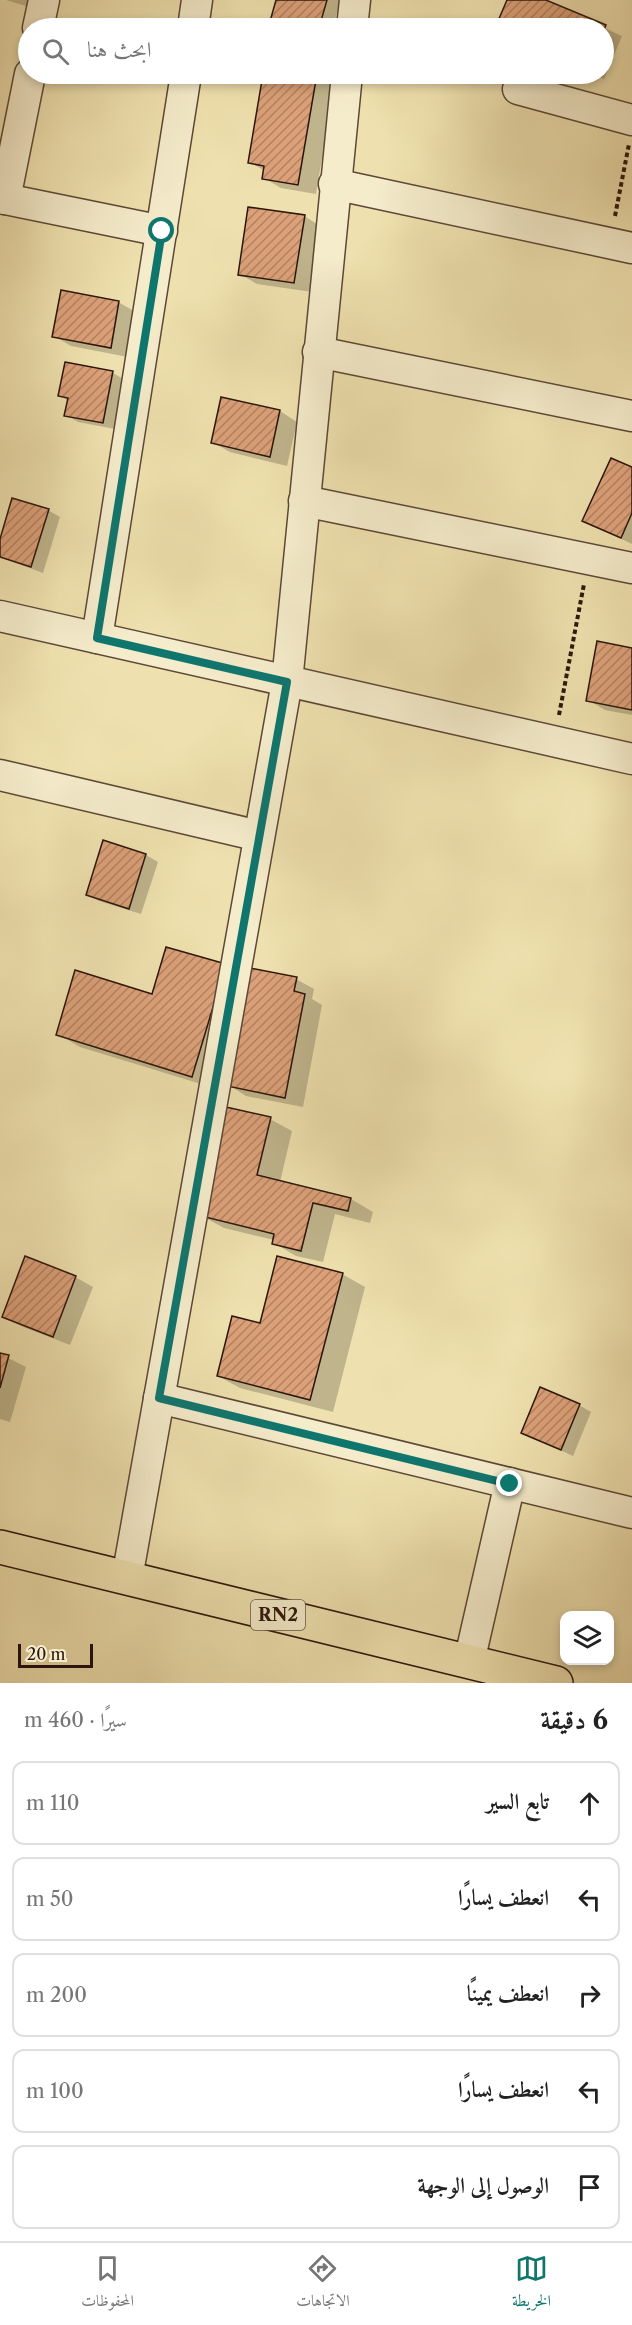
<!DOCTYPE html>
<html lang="ar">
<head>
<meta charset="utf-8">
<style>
  :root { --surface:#fff; --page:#f2f2f2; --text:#222; --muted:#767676; --line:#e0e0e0; --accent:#0f766e }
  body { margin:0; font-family:"Libre Caslon Text",Amiri,serif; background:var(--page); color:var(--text); direction:rtl }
  .controls { position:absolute; right:18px; bottom:18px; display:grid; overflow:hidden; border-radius:12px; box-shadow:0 3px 9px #0003 }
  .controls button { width:54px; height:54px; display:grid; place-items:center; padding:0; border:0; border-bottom:2px solid var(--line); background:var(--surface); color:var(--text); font:30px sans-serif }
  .scale { position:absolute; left:18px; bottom:15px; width:75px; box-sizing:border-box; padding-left:6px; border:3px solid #2b150d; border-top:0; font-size:16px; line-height:21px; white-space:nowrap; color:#2b150d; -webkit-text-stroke:4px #f5eccb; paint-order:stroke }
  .stop { position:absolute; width:18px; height:18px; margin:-14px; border:4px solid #0f766e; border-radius:50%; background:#fff }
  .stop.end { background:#0f766e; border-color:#fff; box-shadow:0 2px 6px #0008 }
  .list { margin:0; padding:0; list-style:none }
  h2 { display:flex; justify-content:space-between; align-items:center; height:78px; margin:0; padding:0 24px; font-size:26px }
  h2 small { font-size:20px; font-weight:400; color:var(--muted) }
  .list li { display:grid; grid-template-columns:39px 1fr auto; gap:18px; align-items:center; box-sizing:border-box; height:84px; margin:0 12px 12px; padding:0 12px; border:2px solid var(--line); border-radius:12px }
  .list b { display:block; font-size:22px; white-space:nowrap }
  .list em { font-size:20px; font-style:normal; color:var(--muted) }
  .icon { flex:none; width:33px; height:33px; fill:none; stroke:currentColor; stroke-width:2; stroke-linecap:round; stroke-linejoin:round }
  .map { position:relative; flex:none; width:632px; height:1683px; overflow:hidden; direction:ltr }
  .search { position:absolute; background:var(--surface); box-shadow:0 3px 9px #0003; left:18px; right:18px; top:18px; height:66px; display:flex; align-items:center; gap:15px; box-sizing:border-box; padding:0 21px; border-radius:33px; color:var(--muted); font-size:22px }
  .sheet { height:558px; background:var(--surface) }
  nav { display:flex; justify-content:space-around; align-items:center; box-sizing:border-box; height:84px; border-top:2px solid var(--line); background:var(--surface); font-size:16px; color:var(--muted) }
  nav a { display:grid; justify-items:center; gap:3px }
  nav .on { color:var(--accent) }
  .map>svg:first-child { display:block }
  .shadow { fill:#0003 }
  .building { fill:url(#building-hatch); stroke:#2b150d; stroke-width:1.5 }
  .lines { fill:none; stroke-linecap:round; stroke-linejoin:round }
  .minor-casing { stroke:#5c4836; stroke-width:33 }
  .primary-casing { stroke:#2b150d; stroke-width:36 }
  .path { stroke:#2b150d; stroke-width:4; stroke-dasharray:4.5 3; stroke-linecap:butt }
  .minor { stroke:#f5eccb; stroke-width:30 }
  .primary { stroke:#efe1af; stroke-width:33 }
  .route { stroke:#0f766e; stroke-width:8 }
  .labels { text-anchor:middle; stroke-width:6; stroke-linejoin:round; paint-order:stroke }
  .shield { fill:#f5eccb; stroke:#685646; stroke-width:1.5 }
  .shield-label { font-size:18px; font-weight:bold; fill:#2b150d }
</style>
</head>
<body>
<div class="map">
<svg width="632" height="1683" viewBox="0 0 632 1683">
  <defs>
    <pattern id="building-hatch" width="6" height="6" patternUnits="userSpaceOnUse" patternTransform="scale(1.5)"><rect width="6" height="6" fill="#dca179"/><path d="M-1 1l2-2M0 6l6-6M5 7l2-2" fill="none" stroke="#b38262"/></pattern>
  </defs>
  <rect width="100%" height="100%" fill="#efe1af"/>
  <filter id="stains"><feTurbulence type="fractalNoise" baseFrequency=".00333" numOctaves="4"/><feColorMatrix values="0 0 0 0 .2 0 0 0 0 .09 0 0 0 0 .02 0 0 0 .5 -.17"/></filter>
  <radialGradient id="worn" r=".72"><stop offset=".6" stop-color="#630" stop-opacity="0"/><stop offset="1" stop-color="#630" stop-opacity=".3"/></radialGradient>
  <g class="shadow">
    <polygon points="6,0 32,0 29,7"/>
    <polygon points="277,0 340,0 333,28 278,28 271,24"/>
    <polygon points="509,0 542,0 622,36 604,79 590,74 604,74 604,28 497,28"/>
    <polygon points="265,74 336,74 316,194 281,188 264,178 265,171 250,162"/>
    <polygon points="304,216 322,227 312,292 257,284 240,274"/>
    <polygon points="118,302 136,312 128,357 71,346 54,336"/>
    <polygon points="113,373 125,380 115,429 78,422 66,415 69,401 60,396"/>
    <polygon points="280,411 297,422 287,466 230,452 212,442"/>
    <polygon points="632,469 632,544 584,521"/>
    <polygon points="48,510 60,517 43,573 0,557 0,544"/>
    <polygon points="632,649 632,715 605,710 588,700"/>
    <polygon points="104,842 146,855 158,862 141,914 99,901 87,894"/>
    <polygon points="247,978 214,1088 80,1047 58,1034 153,996"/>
    <polygon points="296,979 314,989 312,999 322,1005 303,1107 246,1096 229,1085"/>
    <polygon points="270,1119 292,1131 280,1182 351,1199 373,1212 370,1223 335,1214 323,1262 296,1256 274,1243 274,1240 224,1228 202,1216"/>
    <polygon points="342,1274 365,1287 333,1412 240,1388 218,1376 261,1324"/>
    <polygon points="75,1277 93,1287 70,1345 21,1326 3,1316"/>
    <polygon points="0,1354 26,1367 10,1422 0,1419"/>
    <polygon points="579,1405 591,1412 573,1456 523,1433"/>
  </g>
  <g class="building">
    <polygon points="276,0 327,0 319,28 282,28 269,25"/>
    <polygon points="507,0 546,0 606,25 604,30 495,28"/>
    <polygon points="263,74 317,74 298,185 262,179 264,166 248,163"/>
    <polygon points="248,207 305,215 294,283 238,275"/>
    <polygon points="61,290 119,301 111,348 52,337"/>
    <polygon points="65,362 113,371 103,423 64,416 68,398 58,396"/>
    <polygon points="221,397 280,410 270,457 211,443"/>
    <polygon points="611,458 632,467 632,513 621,538 582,521"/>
    <polygon points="12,498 49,509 31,567 0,557 0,539"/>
    <polygon points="597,641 632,648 632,710 586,701"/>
    <polygon points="103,840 146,854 129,909 86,895"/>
    <polygon points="166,947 226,964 192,1077 56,1035 75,970 152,994"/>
    <polygon points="250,968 297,977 294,991 305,994 285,1098 227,1086"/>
    <polygon points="226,1107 271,1117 257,1175 351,1198 348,1211 313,1203 301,1251 272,1244 274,1234 201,1216"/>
    <polygon points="25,1256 76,1276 53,1337 2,1317"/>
    <polygon points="277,1256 343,1273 310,1400 217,1376 232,1316 260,1323"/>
    <polygon points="0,1353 9,1355 0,1388"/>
    <polygon points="540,1387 580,1404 561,1450 521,1433"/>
  </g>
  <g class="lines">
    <g class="minor-casing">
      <g id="minor">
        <polyline points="38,28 44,0"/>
        <polyline points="193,28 197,0"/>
        <polyline points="352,28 355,0"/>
        <polyline points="518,89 632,120"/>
        <polyline points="334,184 632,248"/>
        <polyline points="0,198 162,231"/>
        <polyline points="5,199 30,74"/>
        <polyline points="318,352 632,416"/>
        <polyline points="304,501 632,568"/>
        <polyline points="0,616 632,759"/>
        <polyline points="97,638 186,74"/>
        <polyline points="0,775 259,836"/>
        <polyline points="159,1398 632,1513"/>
        <polyline points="127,1578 287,682 347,74"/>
        <polyline points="469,1662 510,1483"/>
      </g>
    </g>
    <g class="primary-casing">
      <polyline id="primary" points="0,1547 556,1683"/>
    </g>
    <g class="path">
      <polyline points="615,216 629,144"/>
      <polyline points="559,715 584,584"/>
    </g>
    <use href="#minor" class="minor"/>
    <use href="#primary" class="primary"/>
  </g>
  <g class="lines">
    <polyline class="route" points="162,231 97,638 287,682 159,1398 510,1484"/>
  </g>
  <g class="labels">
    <rect class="shield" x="251" y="1600" width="54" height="30" rx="4.5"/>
    <g class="shield-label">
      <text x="278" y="1621">RN2</text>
    </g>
  </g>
  <rect width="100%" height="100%" filter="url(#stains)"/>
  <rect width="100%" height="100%" fill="url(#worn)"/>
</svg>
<div class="controls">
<button><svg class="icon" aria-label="layers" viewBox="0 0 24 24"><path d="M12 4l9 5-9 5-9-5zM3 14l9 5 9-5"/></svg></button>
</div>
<div class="scale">20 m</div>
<div class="stop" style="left:162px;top:231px"></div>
<div class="stop end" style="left:510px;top:1484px"></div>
<div class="search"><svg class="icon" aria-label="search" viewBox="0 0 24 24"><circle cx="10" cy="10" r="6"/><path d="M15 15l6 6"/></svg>ابحث هنا</div>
</div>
<section class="sheet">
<h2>6 دقيقة<small>سيرًا · 460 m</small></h2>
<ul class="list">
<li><svg class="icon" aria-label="ahead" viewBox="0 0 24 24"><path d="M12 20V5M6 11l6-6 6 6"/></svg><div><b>تابع السير</b></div><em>110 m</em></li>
<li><svg class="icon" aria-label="left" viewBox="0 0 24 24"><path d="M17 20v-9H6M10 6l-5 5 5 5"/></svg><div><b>انعطف يسارًا</b></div><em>50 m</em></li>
<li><svg class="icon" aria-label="right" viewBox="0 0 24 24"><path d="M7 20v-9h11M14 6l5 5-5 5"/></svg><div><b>انعطف يمينًا</b></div><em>200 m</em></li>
<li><svg class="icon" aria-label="left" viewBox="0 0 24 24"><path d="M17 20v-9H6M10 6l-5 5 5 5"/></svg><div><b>انعطف يسارًا</b></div><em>100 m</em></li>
<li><svg class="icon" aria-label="arrive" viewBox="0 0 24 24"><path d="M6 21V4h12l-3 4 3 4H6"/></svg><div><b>الوصول إلى الوجهة</b></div></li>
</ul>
</section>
<nav>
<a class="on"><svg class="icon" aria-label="map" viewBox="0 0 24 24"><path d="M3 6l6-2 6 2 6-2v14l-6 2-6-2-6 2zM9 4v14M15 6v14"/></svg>الخريطة</a>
<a><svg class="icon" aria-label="directions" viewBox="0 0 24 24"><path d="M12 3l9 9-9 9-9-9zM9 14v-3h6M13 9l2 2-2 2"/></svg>الاتجاهات</a>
<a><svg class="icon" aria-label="saved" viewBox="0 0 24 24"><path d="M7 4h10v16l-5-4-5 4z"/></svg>المحفوظات</a>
</nav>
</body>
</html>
